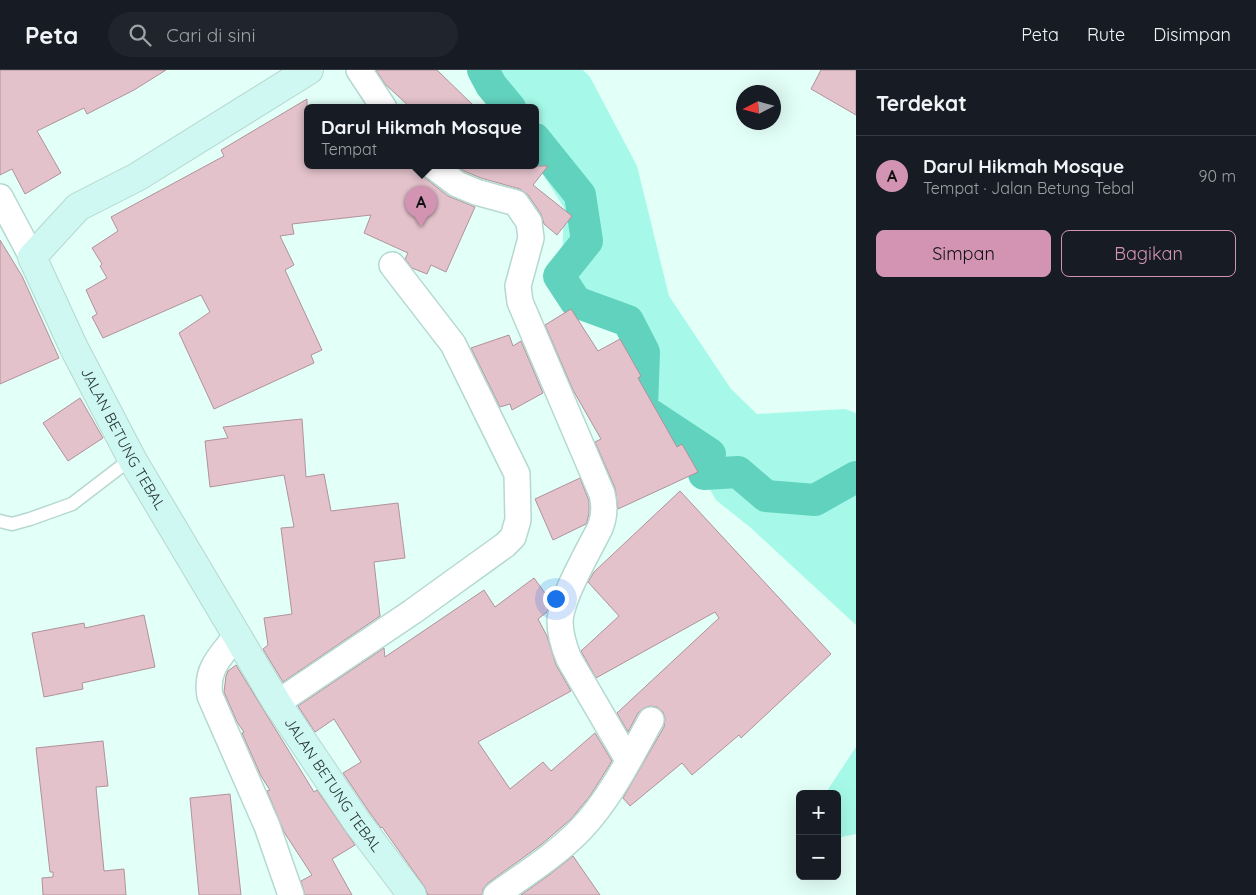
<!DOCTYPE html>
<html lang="id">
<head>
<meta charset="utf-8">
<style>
  :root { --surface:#171b24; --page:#20242c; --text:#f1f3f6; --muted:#9ea1a6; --line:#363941; --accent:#d294b2 }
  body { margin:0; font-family:Quicksand,sans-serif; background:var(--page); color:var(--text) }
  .controls { position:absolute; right:15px; bottom:15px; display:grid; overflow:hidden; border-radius:8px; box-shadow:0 5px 20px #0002 }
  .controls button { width:45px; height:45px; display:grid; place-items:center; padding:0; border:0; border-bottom:1px solid var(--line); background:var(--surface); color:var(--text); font:25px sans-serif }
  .compass { position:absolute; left:736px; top:15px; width:45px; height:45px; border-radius:50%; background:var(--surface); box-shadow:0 5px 20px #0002; rotate:264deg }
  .you { position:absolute; left:555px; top:528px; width:18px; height:18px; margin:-12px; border:4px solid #fff; border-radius:50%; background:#1a73e8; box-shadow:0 0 0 8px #1a73e833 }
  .badge { display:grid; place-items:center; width:32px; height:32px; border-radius:50%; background:var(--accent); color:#111; font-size:16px; font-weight:700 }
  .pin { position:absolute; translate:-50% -41px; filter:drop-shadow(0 1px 2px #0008) }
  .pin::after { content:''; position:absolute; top:26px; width:18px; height:15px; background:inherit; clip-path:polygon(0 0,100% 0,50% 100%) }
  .popup { position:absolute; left:304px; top:34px; width:235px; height:65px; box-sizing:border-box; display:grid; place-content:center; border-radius:8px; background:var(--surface); filter:drop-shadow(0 1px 4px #0005); font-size:16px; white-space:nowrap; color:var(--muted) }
  .popup b { font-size:19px; color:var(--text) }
  .popup::after { content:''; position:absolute; left:50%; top:100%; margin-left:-10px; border:10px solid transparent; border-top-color:var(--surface) }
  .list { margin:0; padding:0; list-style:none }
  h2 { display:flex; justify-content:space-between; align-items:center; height:65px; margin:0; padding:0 20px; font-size:21px }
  h2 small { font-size:16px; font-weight:400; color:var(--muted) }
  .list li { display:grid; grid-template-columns:32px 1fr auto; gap:15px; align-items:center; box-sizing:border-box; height:80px; padding:0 20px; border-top:1px solid var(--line) }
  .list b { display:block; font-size:19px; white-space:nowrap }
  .list p { margin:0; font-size:16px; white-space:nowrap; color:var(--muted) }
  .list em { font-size:16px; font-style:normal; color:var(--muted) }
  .actions { display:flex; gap:10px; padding:15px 20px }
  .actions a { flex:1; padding:11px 0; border:1px solid var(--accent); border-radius:8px; text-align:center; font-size:18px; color:var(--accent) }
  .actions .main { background:var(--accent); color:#111 }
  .icon { flex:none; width:28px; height:28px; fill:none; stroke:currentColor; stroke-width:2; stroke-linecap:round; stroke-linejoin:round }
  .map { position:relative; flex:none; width:856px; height:825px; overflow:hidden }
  header { display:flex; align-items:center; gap:30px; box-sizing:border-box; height:70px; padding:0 25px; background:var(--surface); border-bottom:1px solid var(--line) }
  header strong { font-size:24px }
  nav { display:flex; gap:28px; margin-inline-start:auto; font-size:18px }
  .search { width:350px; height:45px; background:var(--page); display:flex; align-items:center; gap:12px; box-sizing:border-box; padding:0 18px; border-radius:28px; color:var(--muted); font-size:19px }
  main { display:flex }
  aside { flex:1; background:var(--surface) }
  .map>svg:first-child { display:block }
  .green { fill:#a6f9e8 }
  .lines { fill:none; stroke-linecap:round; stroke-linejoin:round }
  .canal { stroke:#61d2be; stroke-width:32 }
  .building { fill:#e3c2cb; stroke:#b1929a }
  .lane-casing { stroke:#b5d8d0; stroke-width:15 }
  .street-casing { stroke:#b5d8d0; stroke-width:28 }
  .secondary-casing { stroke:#b5d8d0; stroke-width:30 }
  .lane { stroke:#fff; stroke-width:12 }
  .street { stroke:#fff; stroke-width:25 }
  .secondary { stroke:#cff8f2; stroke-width:28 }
  .labels { text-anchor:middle; stroke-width:4; stroke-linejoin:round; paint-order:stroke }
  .street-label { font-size:15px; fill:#293734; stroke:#fff }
</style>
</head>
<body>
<header>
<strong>Peta</strong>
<div class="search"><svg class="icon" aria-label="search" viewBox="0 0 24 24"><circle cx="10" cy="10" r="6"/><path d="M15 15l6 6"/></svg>Cari di sini</div>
<nav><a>Peta</a><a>Rute</a><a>Disimpan</a></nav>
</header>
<main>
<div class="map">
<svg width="856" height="825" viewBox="0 0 856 825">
  <rect width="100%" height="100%" fill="#e2fff8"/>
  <g class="green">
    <polygon points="477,0 583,0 590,7 637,96 669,226 731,319 757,344 845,339 856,343 856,555 751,458 716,430 604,235 561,228 564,138 535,91 535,38 501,38"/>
    <polygon points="856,677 856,764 837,768 837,724 825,724"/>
  </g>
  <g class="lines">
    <g class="canal">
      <polyline points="483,0 491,15 510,38"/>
      <polyline points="535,69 580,125 587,171 559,206 576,232 628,251 644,282 642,339 710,384 704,404 738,402 766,426 815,430 856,407"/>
    </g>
  </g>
  <g class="building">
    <polygon points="0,0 166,0 134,20 87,44 84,38 37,61 61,103 25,124 12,99 0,105"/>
    <polygon points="376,0 437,0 476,38 411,38 385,14"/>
    <polygon points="821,0 856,0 856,45 811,19"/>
    <polygon points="307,29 307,96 419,96 420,102 424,107 448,126 475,137 446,202 431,195 427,204 412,198 405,189 408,183 364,163 371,145 292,154 294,164 280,166 294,195 285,200 322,280 311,285 314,293 214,339 179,263 210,242 201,225 103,268 92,247 97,244 86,220 107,208 100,196 102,194 92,178 118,161 111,147 224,86 221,80"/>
    <polygon points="457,96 548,96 533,115 572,146 557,165 544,154 541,144 528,125 520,119 481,108 464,101"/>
    <polygon points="0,170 22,206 59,288 0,314"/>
    <polygon points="571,239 598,281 620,269 641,306 638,308 677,377 682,374 698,402 618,439 615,418 595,372 601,369 573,320 545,255"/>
    <polygon points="509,265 513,276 521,271 543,323 512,340 510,334 500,337 471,278"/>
    <polygon points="80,328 103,368 68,391 43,353"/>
    <polygon points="302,349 306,407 324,404 331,441 398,433 405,488 374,492 380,546 283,612 263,579 268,575 264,548 292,544 281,458 294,457 284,405 210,417 205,371 228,368 223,357"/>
    <polygon points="580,408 589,431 589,443 587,452 586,454 553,470 535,429"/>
    <polygon points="680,421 831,584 741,668 739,665 692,705 682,693 630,736 623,728 664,657 665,649 663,642 657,637 650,636 644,638 638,643 628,662 617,643 719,548 715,542 596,608 581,581 619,546 588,512 594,502"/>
    <polygon points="534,508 550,530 547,542 538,549 547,566 556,595 571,621 478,672 510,719 543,692 551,701 595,663 612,691 590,726 571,749 542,774 488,813 483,819 482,825 428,825 424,816 382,757 381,758 370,743 343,703 361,692 334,649 315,662 298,636 384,578 385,587 484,520 495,537"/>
    <polygon points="144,545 155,597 82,613 83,619 44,627 32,563 84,553 85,558"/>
    <polygon points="236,595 314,722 317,720 355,775 332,789 352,825 305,825 301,811 312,805 284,762 267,721 270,720 261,706 242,663 244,662 237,652 224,622 226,606 228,601"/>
    <polygon points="103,671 108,716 96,717 104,801 124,799 126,825 43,825 42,808 53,807 53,802 50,802 36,678"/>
    <polygon points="230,724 241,825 199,825 190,728"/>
    <polygon points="573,786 600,825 521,825 549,805"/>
  </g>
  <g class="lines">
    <g class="lane-casing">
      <polyline id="lane" points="0,451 12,454 30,449 72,434 123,395 133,391"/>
    </g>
    <g class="street-casing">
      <g id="street">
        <polyline points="359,0 384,38"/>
        <path d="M433,96L457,114L476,122L516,133L529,152L531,168L518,216L520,232L602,424C605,436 605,446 600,458C589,480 561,528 560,551C560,565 564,577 569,589L628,690"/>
        <polyline points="0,127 32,187"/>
        <path d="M237,565C221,586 205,599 210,626L267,756L291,825"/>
        <polyline points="277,633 412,542 505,475 513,467 518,450 517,404 453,274 392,195"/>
        <path d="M496,825C525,804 556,785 581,759C610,729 631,686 651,650"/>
      </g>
    </g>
    <g class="secondary-casing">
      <g id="secondary">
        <path id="s1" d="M309,0L137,107L78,137L32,187L74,278L133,391L277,633L357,752L412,825"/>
      </g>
    </g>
    <use href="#lane" class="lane"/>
    <use href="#street" class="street"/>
    <use href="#secondary" class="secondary"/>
  </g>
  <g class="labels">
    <g class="street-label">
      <text dy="5" stroke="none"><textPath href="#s1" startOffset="540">JALAN BETUNG TEBAL</textPath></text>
      <text dy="5" stroke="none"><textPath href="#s1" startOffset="945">JALAN BETUNG TEBAL</textPath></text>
    </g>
  </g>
</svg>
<div class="controls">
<button>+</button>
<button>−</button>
</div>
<svg class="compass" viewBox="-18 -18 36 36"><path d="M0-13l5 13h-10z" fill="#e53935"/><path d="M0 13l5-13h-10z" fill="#9ea1a6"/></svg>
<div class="you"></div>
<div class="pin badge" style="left:421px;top:157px">A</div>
<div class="popup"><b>Darul Hikmah Mosque</b>Tempat</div>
</div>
<aside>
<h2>Terdekat<small></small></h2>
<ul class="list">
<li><span class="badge">A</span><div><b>Darul Hikmah Mosque</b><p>Tempat · Jalan Betung Tebal</p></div><em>90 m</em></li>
</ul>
<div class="actions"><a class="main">Simpan</a><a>Bagikan</a></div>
</aside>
</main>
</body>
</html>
